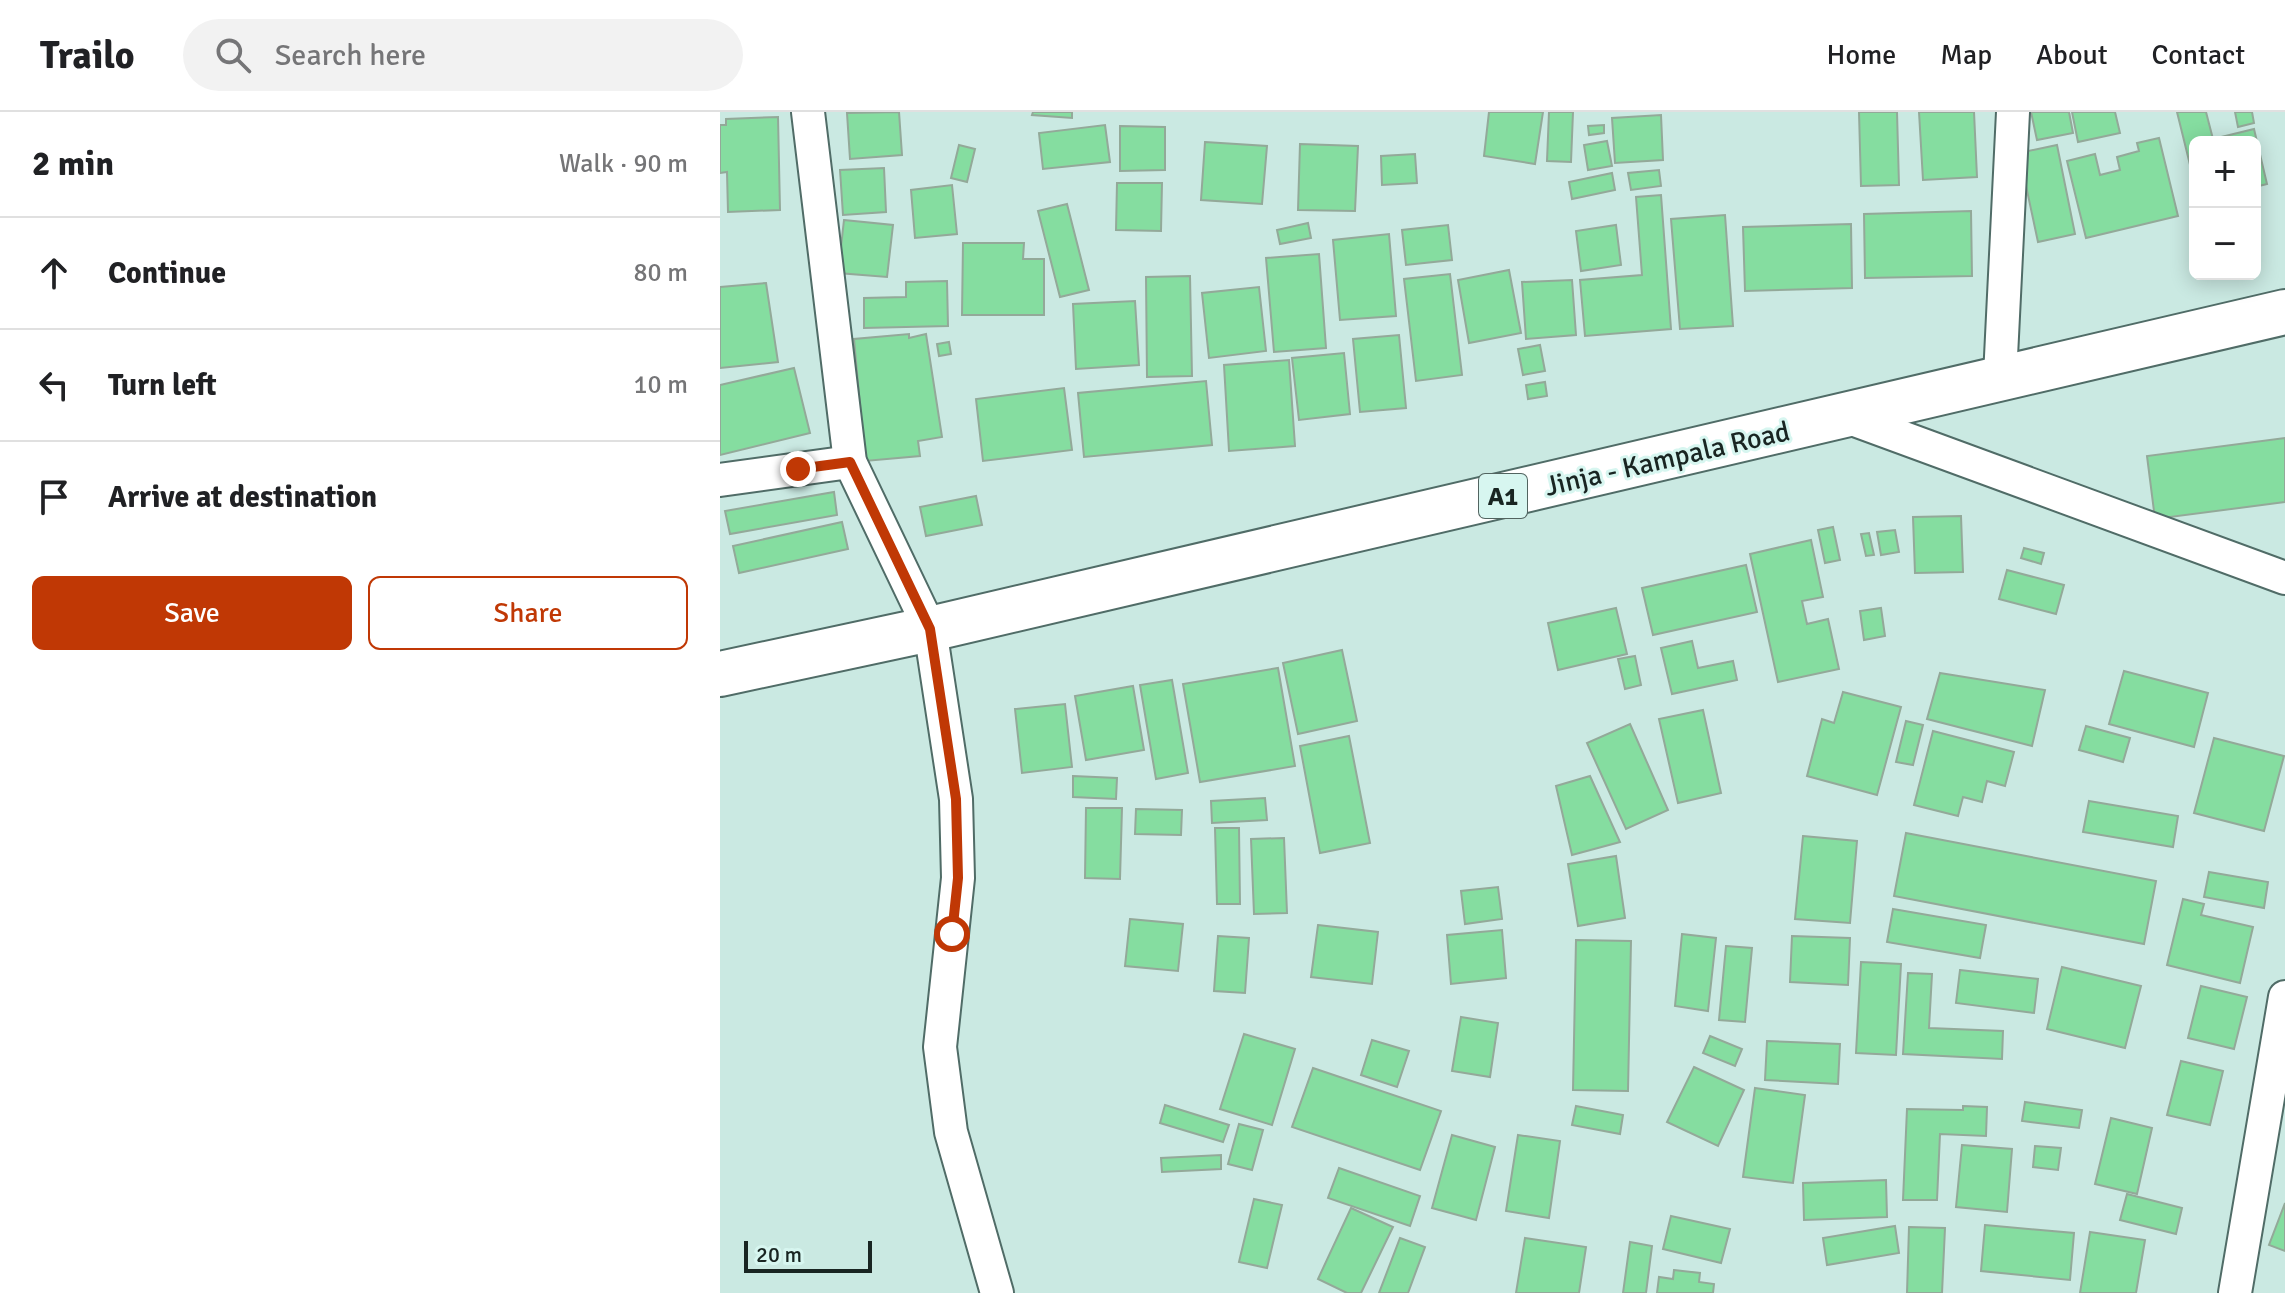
<!DOCTYPE html>
<html lang="en">
<head>
<meta charset="utf-8">
<style>
  :root { --surface:#fff; --page:#f2f2f2; --text:#202124; --muted:#757577; --line:#e0e0e0; --accent:#c03805 }
  body { margin:0; font-family:Signika,sans-serif; background:var(--page); color:var(--text) }
  .controls { position:absolute; right:24px; top:24px; display:grid; overflow:hidden; border-radius:12px; box-shadow:0 4px 20px #0003 }
  .controls button { width:72px; height:72px; display:grid; place-items:center; padding:0; border:0; border-bottom:2px solid var(--line); background:var(--surface); color:var(--text); font:40px sans-serif }
  .scale { position:absolute; left:24px; bottom:20px; width:128px; box-sizing:border-box; padding-left:8px; border:4px solid #192522; border-top:0; font-size:22px; line-height:28px; white-space:nowrap; color:#192522; -webkit-text-stroke:6px #d7f6f0; paint-order:stroke }
  .stop { position:absolute; width:24px; height:24px; margin:-18px; border:6px solid #c03805; border-radius:50%; background:#fff }
  .stop.end { background:#c03805; border-color:#fff; box-shadow:0 2px 8px #0008 }
  .list { margin:0; padding:0; list-style:none }
  h2 { display:flex; justify-content:space-between; align-items:center; height:104px; margin:0; padding:0 32px; font-size:34px }
  h2 small { font-size:26px; font-weight:400; color:var(--muted) }
  .list li { display:grid; grid-template-columns:52px 1fr auto; gap:24px; align-items:center; box-sizing:border-box; height:112px; padding:0 32px; border-top:2px solid var(--line) }
  .list b { display:block; font-size:30px; white-space:nowrap }
  .list em { font-size:26px; font-style:normal; color:var(--muted) }
  .actions { display:flex; gap:16px; padding:24px 32px }
  .actions a { flex:1; padding:18px 0; border:2px solid var(--accent); border-radius:12px; text-align:center; font-size:28px; color:var(--accent) }
  .actions .main { background:var(--accent); color:#fff }
  .icon { flex:none; width:44px; height:44px; fill:none; stroke:currentColor; stroke-width:2; stroke-linecap:round; stroke-linejoin:round }
  .map { position:relative; flex:none; width:1565px; height:1181px; overflow:hidden }
  header { display:flex; align-items:center; gap:48px; box-sizing:border-box; height:112px; padding:0 40px; background:var(--surface); border-bottom:2px solid var(--line) }
  header strong { font-size:38px }
  nav { display:flex; gap:44px; margin-inline-start:auto; font-size:28px }
  .search { width:560px; height:72px; background:var(--page); display:flex; align-items:center; gap:20px; box-sizing:border-box; padding:0 28px; border-radius:44px; color:var(--muted); font-size:30px }
  main { display:flex }
  aside { flex:1; background:var(--surface) }
  .map>svg:first-child { display:block }
  .building { fill:#85dda0; stroke:#93a999; stroke-width:2 }
  .lines { fill:none; stroke-linecap:round; stroke-linejoin:round }
  .street-casing { stroke:#506c67; stroke-width:36 }
  .highway-casing { stroke:#506c67; stroke-width:48 }
  .street { stroke:#fff; stroke-width:32 }
  .highway { stroke:#fff; stroke-width:44 }
  .route { stroke:#c03805; stroke-width:10 }
  .labels { text-anchor:middle; stroke-width:6; stroke-linejoin:round; paint-order:stroke }
  .shield { fill:#d7f6f0; stroke:#526460; stroke-width:2 }
  .shield-label { font-size:26px; font-weight:bold; fill:#192522 }
  .street-label { font-size:28px; fill:#192522; stroke:#d7f6f0 }
</style>
</head>
<body>
<header>
<strong>Trailo</strong>
<div class="search"><svg class="icon" aria-label="search" viewBox="0 0 24 24"><circle cx="10" cy="10" r="6"/><path d="M15 15l6 6"/></svg>Search here</div>
<nav><a>Home</a><a>Map</a><a>About</a><a>Contact</a></nav>
</header>
<main>
<aside>
<h2>2 min<small>Walk · 90 m</small></h2>
<ul class="list">
<li><svg class="icon" aria-label="ahead" viewBox="0 0 24 24"><path d="M12 20V5M6 11l6-6 6 6"/></svg><div><b>Continue</b></div><em>80 m</em></li>
<li><svg class="icon" aria-label="left" viewBox="0 0 24 24"><path d="M17 20v-9H6M10 6l-5 5 5 5"/></svg><div><b>Turn left</b></div><em>10 m</em></li>
<li><svg class="icon" aria-label="arrive" viewBox="0 0 24 24"><path d="M6 21V4h12l-3 4 3 4H6"/></svg><div><b>Arrive at destination</b></div></li>
</ul>
<div class="actions"><a class="main">Save</a><a>Share</a></div>
</aside>
<div class="map">
<svg width="1565" height="1181" viewBox="0 0 1565 1181">
  <rect width="100%" height="100%" fill="#cae9e2"/>
  <g class="building">
    <polygon points="179,0 182,43 130,47 127,1"/>
    <polygon points="313,0 352,0 352,6 312,3"/>
    <polygon points="769,0 823,0 815,52 764,44"/>
    <polygon points="829,0 853,0 851,50 827,49"/>
    <polygon points="1139,0 1177,0 1179,73 1141,74"/>
    <polygon points="1199,0 1254,0 1257,65 1203,68"/>
    <polygon points="1311,0 1349,0 1353,21 1317,28"/>
    <polygon points="1352,0 1395,0 1400,21 1358,30"/>
    <polygon points="1457,0 1486,0 1493,27 1534,17 1547,72 1535,75 1535,30 1475,30 1475,73"/>
    <polygon points="1515,0 1532,0 1534,11 1518,15"/>
    <polygon points="941,3 943,48 895,51 892,6"/>
    <polygon points="58,5 60,98 8,100 7,60 0,61 0,13 6,13 6,7"/>
    <polygon points="385,13 390,50 323,57 319,21"/>
    <polygon points="884,13 884,21 869,23 868,14"/>
    <polygon points="400,14 445,15 445,58 400,59"/>
    <polygon points="1439,26 1458,104 1366,126 1347,49 1375,42 1380,63 1400,58 1397,45 1419,39 1417,31"/>
    <polygon points="887,29 892,54 868,58 864,33"/>
    <polygon points="485,30 547,34 542,92 481,88"/>
    <polygon points="580,32 638,34 635,99 578,98"/>
    <polygon points="239,33 255,37 247,70 231,66"/>
    <polygon points="1337,33 1355,122 1318,130 1299,41"/>
    <polygon points="695,42 697,71 662,73 661,44"/>
    <polygon points="164,56 166,100 123,103 120,58"/>
    <polygon points="939,58 941,74 911,78 908,61"/>
    <polygon points="892,61 895,78 852,87 849,70"/>
    <polygon points="397,71 442,71 441,119 396,118"/>
    <polygon points="232,73 237,122 195,126 191,78"/>
    <polygon points="941,83 951,217 865,224 860,168 922,163 916,85"/>
    <polygon points="347,92 369,178 340,185 318,99"/>
    <polygon points="1251,99 1252,164 1145,166 1144,102"/>
    <polygon points="1005,103 1013,214 960,217 951,107"/>
    <polygon points="124,108 173,113 167,165 118,161"/>
    <polygon points="588,111 591,126 560,132 557,118"/>
    <polygon points="1131,112 1132,176 1025,179 1023,115"/>
    <polygon points="728,113 732,148 686,153 682,118"/>
    <polygon points="896,113 901,153 861,159 856,119"/>
    <polygon points="669,122 676,204 620,208 613,128"/>
    <polygon points="243,131 304,131 303,147 324,147 324,203 242,203"/>
    <polygon points="599,142 606,236 554,240 546,146"/>
    <polygon points="789,158 801,221 749,231 738,168"/>
    <polygon points="730,162 742,263 696,269 684,167"/>
    <polygon points="470,164 472,264 427,265 426,165"/>
    <polygon points="852,168 856,223 806,227 802,170"/>
    <polygon points="227,169 228,214 144,216 144,186 186,185 186,170"/>
    <polygon points="46,171 58,250 0,256 0,175"/>
    <polygon points="539,175 546,239 489,246 482,181"/>
    <polygon points="415,189 419,253 356,257 353,192"/>
    <polygon points="189,222 189,226 206,222 222,325 198,329 200,344 145,349 134,227"/>
    <polygon points="679,223 686,296 640,300 633,227"/>
    <polygon points="229,230 231,242 219,244 217,232"/>
    <polygon points="820,233 825,259 803,263 798,237"/>
    <polygon points="624,241 630,302 579,308 572,246"/>
    <polygon points="569,248 575,334 509,339 504,253"/>
    <polygon points="74,256 90,321 0,343 0,273"/>
    <polygon points="486,269 492,333 364,345 358,281"/>
    <polygon points="825,270 827,284 808,287 806,273"/>
    <polygon points="344,276 352,338 263,349 256,287"/>
    <polygon points="1565,326 1565,390 1435,407 1427,344"/>
    <polygon points="114,380 117,403 10,422 5,399"/>
    <polygon points="256,384 262,413 206,424 200,395"/>
    <polygon points="1241,404 1243,460 1195,461 1193,405"/>
    <polygon points="122,410 128,437 19,461 13,434"/>
    <polygon points="1113,415 1120,448 1105,451 1098,418"/>
    <polygon points="1175,418 1179,440 1161,443 1157,420"/>
    <polygon points="1149,421 1154,443 1146,444 1141,422"/>
    <polygon points="1091,428 1103,485 1082,489 1087,512 1108,507 1119,557 1058,570 1030,442"/>
    <polygon points="1304,436 1324,441 1321,452 1301,446"/>
    <polygon points="1026,453 1037,500 933,523 922,476"/>
    <polygon points="1287,458 1344,473 1336,502 1279,487"/>
    <polygon points="896,496 907,542 838,558 828,511"/>
    <polygon points="1161,496 1165,524 1144,528 1140,499"/>
    <polygon points="972,529 978,556 1013,549 1017,568 952,582 941,536"/>
    <polygon points="622,538 637,609 578,622 563,551"/>
    <polygon points="915,544 921,573 905,577 898,547"/>
    <polygon points="558,556 575,654 480,670 463,572"/>
    <polygon points="1404,559 1488,581 1474,635 1389,612"/>
    <polygon points="1220,561 1325,578 1312,634 1207,607"/>
    <polygon points="452,568 468,661 436,667 420,573"/>
    <polygon points="413,574 424,638 366,648 355,584"/>
    <polygon points="1123,580 1181,595 1157,683 1087,664 1102,607 1114,611"/>
    <polygon points="345,592 352,655 302,661 295,597"/>
    <polygon points="983,598 1001,681 958,691 939,607"/>
    <polygon points="1186,609 1203,613 1193,653 1176,650"/>
    <polygon points="910,612 948,698 906,717 867,631"/>
    <polygon points="1366,614 1410,626 1403,650 1359,638"/>
    <polygon points="1213,619 1294,640 1285,674 1267,669 1262,690 1243,685 1238,704 1194,693"/>
    <polygon points="629,624 650,731 600,741 580,634"/>
    <polygon points="1494,626 1564,644 1544,719 1474,701"/>
    <polygon points="353,664 397,666 396,687 353,685"/>
    <polygon points="870,664 900,730 852,743 836,674"/>
    <polygon points="545,686 547,708 492,711 491,689"/>
    <polygon points="1369,689 1458,704 1453,735 1363,720"/>
    <polygon points="366,696 402,696 400,767 365,766"/>
    <polygon points="416,697 462,698 461,723 415,722"/>
    <polygon points="495,716 519,716 520,792 497,792"/>
    <polygon points="1186,721 1436,769 1424,832 1174,784"/>
    <polygon points="1083,724 1137,729 1130,811 1075,807"/>
    <polygon points="564,726 567,801 534,802 531,727"/>
    <polygon points="896,744 905,806 858,814 848,752"/>
    <polygon points="1489,760 1548,770 1544,796 1484,785"/>
    <polygon points="778,775 782,807 745,812 741,779"/>
    <polygon points="1463,787 1484,792 1481,803 1533,815 1520,871 1447,853"/>
    <polygon points="1173,797 1266,813 1260,846 1167,830"/>
    <polygon points="410,807 463,812 458,859 405,854"/>
    <polygon points="598,813 658,820 652,872 591,865"/>
    <polygon points="782,818 786,866 731,872 727,823"/>
    <polygon points="962,822 996,826 988,899 955,894"/>
    <polygon points="498,824 529,826 525,881 494,879"/>
    <polygon points="1072,824 1130,826 1128,873 1070,870"/>
    <polygon points="856,828 911,829 908,979 853,978"/>
    <polygon points="1006,834 1032,836 1025,910 999,908"/>
    <polygon points="1141,850 1181,852 1176,943 1136,941"/>
    <polygon points="1342,855 1421,874 1405,936 1327,917"/>
    <polygon points="1240,858 1318,867 1314,901 1236,891"/>
    <polygon points="1188,861 1212,862 1209,916 1283,919 1282,947 1183,942"/>
    <polygon points="1481,874 1527,885 1514,937 1468,926"/>
    <polygon points="741,905 778,911 770,965 732,959"/>
    <polygon points="524,922 575,937 552,1013 500,997"/>
    <polygon points="990,924 1022,937 1015,954 983,941"/>
    <polygon points="652,928 689,939 677,975 641,963"/>
    <polygon points="1047,929 1120,932 1118,972 1045,968"/>
    <polygon points="1461,949 1503,959 1490,1013 1447,1003"/>
    <polygon points="974,955 1024,978 998,1034 947,1010"/>
    <polygon points="593,956 721,999 700,1058 572,1015"/>
    <polygon points="1035,976 1085,983 1073,1071 1023,1065"/>
    <polygon points="1305,990 1362,998 1359,1016 1302,1009"/>
    <polygon points="445,993 509,1013 503,1030 440,1011"/>
    <polygon points="856,994 903,1003 900,1022 852,1013"/>
    <polygon points="1243,994 1267,995 1266,1024 1220,1022 1217,1088 1183,1088 1187,997 1243,998"/>
    <polygon points="1391,1006 1432,1016 1417,1082 1375,1072"/>
    <polygon points="519,1012 543,1018 532,1058 508,1052"/>
    <polygon points="732,1023 775,1035 756,1108 712,1096"/>
    <polygon points="798,1023 840,1029 829,1106 786,1099"/>
    <polygon points="1242,1033 1292,1037 1287,1100 1236,1095"/>
    <polygon points="1315,1034 1341,1036 1338,1058 1313,1055"/>
    <polygon points="501,1043 501,1057 442,1060 441,1046"/>
    <polygon points="619,1056 700,1084 690,1114 608,1086"/>
    <polygon points="1166,1068 1167,1105 1084,1108 1083,1071"/>
    <polygon points="1407,1082 1462,1096 1456,1122 1400,1108"/>
    <polygon points="534,1087 562,1093 547,1156 519,1150"/>
    <polygon points="1565,1091 1565,1139 1549,1133"/>
    <polygon points="631,1096 673,1115 641,1181 627,1181 598,1167"/>
    <polygon points="951,1104 1010,1117 1001,1151 943,1137"/>
    <polygon points="1265,1113 1354,1121 1350,1168 1261,1159"/>
    <polygon points="1175,1114 1179,1141 1107,1153 1103,1126"/>
    <polygon points="1189,1115 1225,1116 1222,1181 1187,1181"/>
    <polygon points="1370,1120 1425,1128 1416,1181 1360,1181"/>
    <polygon points="680,1126 705,1135 688,1181 659,1181"/>
    <polygon points="805,1126 866,1135 859,1181 796,1181"/>
    <polygon points="910,1130 932,1134 926,1181 903,1181"/>
    <polygon points="954,1158 980,1161 979,1170 994,1172 993,1181 937,1181 939,1165 953,1167"/>
  </g>
  <g class="lines">
    <g class="street-casing">
      <g id="street">
        <polyline points="88,0 130,350 210,517 236,687 238,766 220,935 231,1020 277,1181"/>
        <polyline points="1280,265 1293,0"/>
        <polyline points="1124,304 1565,466"/>
        <polyline points="0,368 130,350"/>
        <polyline points="1515,1181 1565,885"/>
      </g>
    </g>
    <g class="highway-casing">
      <polyline id="highway" points="0,562 210,517 1565,200"/>
    </g>
    <use href="#street" class="street"/>
    <use href="#highway" class="highway"/>
  </g>
  <g class="lines">
    <polyline class="route" points="78,357 130,350 210,517 236,687 238,766 232,822"/>
  </g>
  <g class="labels">
    <rect class="shield" x="759" y="362" width="48" height="44" rx="6"/>
    <g class="shield-label">
      <text x="783" y="393">A1</text>
    </g>
    <g class="street-label">
      <text transform="translate(947 346) rotate(-13)" y="10">Jinja - Kampala Road</text>
    </g>
  </g>
</svg>
<div class="controls">
<button>+</button>
<button>−</button>
</div>
<div class="scale">20 m</div>
<div class="stop" style="left:232px;top:822px"></div>
<div class="stop end" style="left:78px;top:357px"></div>
</div>
</main>
</body>
</html>
